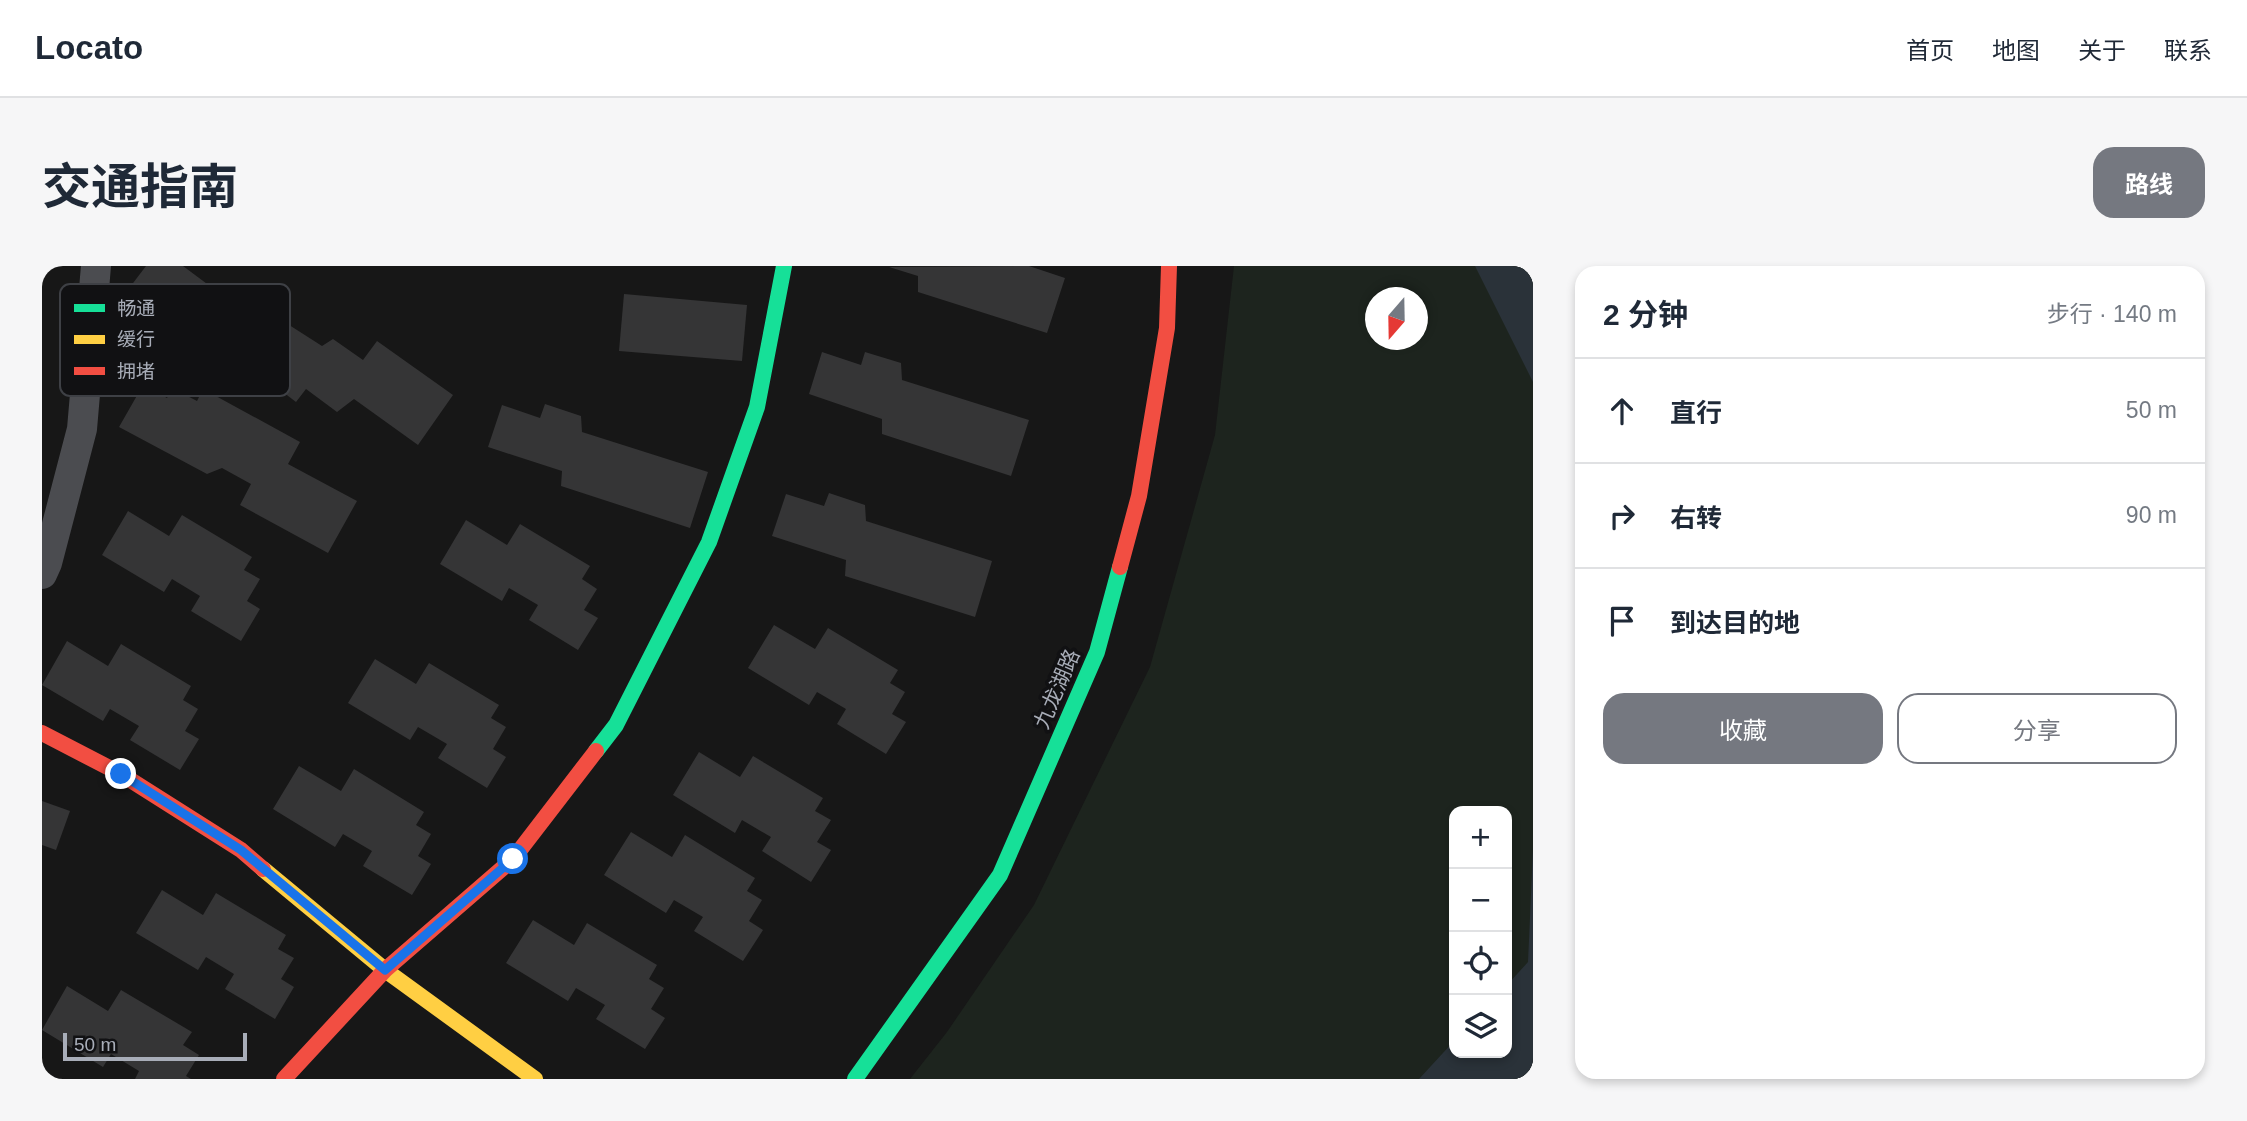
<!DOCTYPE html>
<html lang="zh">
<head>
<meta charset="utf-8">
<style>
  :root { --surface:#fff; --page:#f6f6f7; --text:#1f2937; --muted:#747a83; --line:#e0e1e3; --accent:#757880 }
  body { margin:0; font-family:Arial,"Noto Sans SC",sans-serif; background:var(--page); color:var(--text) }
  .controls { position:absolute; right:21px; bottom:21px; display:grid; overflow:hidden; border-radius:14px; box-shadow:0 4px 10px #0003 }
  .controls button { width:63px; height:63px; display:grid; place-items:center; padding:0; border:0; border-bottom:2px solid var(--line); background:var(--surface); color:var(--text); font:35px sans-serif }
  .compass { position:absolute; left:1323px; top:21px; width:63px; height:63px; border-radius:50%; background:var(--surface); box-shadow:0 4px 10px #0003; rotate:200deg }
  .scale { position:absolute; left:21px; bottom:18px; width:184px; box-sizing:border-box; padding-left:7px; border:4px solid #a8adb8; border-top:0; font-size:19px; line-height:24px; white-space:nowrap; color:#a8adb8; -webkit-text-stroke:5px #111113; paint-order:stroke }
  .stop { position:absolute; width:21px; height:21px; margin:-16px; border:5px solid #1a73e8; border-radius:50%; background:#fff }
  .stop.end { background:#1a73e8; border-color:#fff; box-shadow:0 2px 7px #0008 }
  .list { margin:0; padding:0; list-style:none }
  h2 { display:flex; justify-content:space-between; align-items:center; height:91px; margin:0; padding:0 28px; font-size:30px }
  h2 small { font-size:23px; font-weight:400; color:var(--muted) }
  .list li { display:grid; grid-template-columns:46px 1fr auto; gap:21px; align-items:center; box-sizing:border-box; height:105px; padding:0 28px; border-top:2px solid var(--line) }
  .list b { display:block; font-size:26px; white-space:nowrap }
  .list em { font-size:23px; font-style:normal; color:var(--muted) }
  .actions { display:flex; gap:14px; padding:21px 28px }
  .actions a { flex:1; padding:16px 0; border:2px solid var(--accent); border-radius:21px; text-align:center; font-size:24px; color:var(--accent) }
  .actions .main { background:var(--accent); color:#fff }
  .icon { flex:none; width:38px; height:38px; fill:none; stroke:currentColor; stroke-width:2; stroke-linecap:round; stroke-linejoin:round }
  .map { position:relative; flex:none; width:1491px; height:813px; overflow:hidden; border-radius:21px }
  header { display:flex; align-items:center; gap:42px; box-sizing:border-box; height:98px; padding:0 35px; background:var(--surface); border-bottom:2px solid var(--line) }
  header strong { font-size:33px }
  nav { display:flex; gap:38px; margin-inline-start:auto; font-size:24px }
  .intro { display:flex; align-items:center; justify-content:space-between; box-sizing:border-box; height:168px; padding:0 42px }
  h1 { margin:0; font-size:49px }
  .button { padding:18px 32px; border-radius:21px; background:var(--accent); color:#fff; font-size:24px; font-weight:700 }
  main { display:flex; gap:42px; padding:0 42px }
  aside { flex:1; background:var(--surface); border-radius:21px; box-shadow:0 4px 10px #0003 }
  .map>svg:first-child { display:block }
  .green { fill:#1d241e; fill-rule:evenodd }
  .water { fill:#2a3239 }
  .building { fill:#353536 }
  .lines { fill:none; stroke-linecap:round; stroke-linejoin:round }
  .street { stroke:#4b4c50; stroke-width:30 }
  .fast { stroke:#16e098; stroke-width:16 }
  .slow { stroke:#ffcf43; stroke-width:16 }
  .jam { stroke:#f24e42; stroke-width:16 }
  .route { stroke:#1a73e8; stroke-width:9 }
  .labels { text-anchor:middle; stroke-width:7; stroke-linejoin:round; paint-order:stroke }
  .street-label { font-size:21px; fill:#a8adb8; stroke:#111113 }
  .key { fill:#111113; stroke:#3e4045; stroke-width:2 }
  .key-label { font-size:19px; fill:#a8adb8 }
</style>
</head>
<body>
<header>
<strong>Locato</strong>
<nav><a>首页</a><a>地图</a><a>关于</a><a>联系</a></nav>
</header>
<div class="intro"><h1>交通指南</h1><a class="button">路线</a></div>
<main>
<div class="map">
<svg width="1491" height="813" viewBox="0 0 1491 813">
  <rect width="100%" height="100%" fill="#171717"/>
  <path class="green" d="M1192,0H1491V813H868L905,766L992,639L1108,401L1173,169ZM1334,32H1376V74H1334ZM1412,545H1465V787H1412Z"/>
  <g class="water">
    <polygon points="1433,0 1491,0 1491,116"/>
    <polygon points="1491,583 1491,813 1377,813 1412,775 1412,787 1465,787 1465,719 1486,696"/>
  </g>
  <g class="building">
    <polygon points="104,0 141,0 192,38 205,32 280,80 291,73 321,94 335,75 411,129 376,179 312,133 295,146 264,123 254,136 170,72 162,84 85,25"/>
    <polygon points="987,0 1023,12 1005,67 876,26 876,10 847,1"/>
    <polygon points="582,28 705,39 700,95 577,85"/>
    <polygon points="780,86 819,99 823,86 859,97 860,114 987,154 969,210 840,168 840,153 767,128"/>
    <polygon points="101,119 125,132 130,122 155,135 161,123 258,176 246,198 315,235 286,287 198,239 209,218 180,202 165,208 77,161"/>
    <polygon points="503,138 539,150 540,166 666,206 648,262 519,220 520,205 446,181 460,139 498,152"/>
    <polygon points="787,227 823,239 824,255 950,295 933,351 803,310 804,294 730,270 744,228 782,240"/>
    <polygon points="86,245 127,270 140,249 210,291 202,304 218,313 205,335 218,343 199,375 149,345 158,330 130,313 122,326 60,289"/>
    <polygon points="424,254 465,279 478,258 548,300 540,313 555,323 542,344 556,352 536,384 487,354 496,339 467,322 460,335 398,298"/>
    <polygon points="732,359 773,383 786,362 856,404 848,417 863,426 850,448 864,456 844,488 795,458 804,443 775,426 767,439 706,402"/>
    <polygon points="25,375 66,400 79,378 149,420 141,434 156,443 143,465 157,473 138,504 88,474 97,460 68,443 61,455 0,419"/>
    <polygon points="333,393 374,418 387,397 457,439 449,452 464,461 451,483 464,491 445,522 396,492 405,478 376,461 368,474 306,437"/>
    <polygon points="657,486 698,511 711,490 781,532 773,545 789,554 775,576 789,584 769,616 720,585 729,571 700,554 693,567 631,529"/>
    <polygon points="257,500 299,525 312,503 382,546 374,559 389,568 376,590 389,598 370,629 321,600 330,585 301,568 293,581 231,543"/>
    <polygon points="0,535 28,545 14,584 0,579"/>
    <polygon points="589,566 630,591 643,569 713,612 705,625 720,634 707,655 721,664 701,695 652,665 661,651 632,634 624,647 562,609"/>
    <polygon points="120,624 161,649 174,627 244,669 236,683 252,692 239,713 252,721 233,753 183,723 192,708 164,691 156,704 94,667"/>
    <polygon points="491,654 532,679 545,657 615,699 607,713 622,722 609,743 623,752 603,783 554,753 563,739 534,722 526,735 464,697"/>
    <polygon points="25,720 66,745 79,724 150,766 141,779 157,789 144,810 149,813 93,813 97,805 69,788 61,801 0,764"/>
  </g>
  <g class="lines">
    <polyline class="street" points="0,308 5,297 40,163 54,0"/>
    <g class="fast">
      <polyline points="554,485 574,459 667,276 715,141 742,0"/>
      <polyline points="813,813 958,609 1055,386 1078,301"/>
    </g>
    <polyline class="slow" points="221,603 343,704 493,813"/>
    <g class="jam">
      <polyline points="1078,301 1097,230 1125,62 1127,0"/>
      <polyline points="0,467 79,508 199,584 221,603"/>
      <polyline points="242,813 343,704 471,593 554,485"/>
    </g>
  </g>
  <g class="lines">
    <polyline class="route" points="79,508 199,584 343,704 471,593"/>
  </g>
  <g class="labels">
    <g class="street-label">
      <text transform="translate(1015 423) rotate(-67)" y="7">九龙湖路</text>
    </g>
  </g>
  <rect x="18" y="18" width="230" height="112" rx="10" class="key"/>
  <rect x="32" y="38" width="31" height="8" fill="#16e098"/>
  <rect x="32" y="69" width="31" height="9" fill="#ffcf43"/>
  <rect x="32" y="101" width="31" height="8" fill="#f24e42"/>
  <g class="key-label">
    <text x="75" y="49">畅通</text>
    <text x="75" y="80">缓行</text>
    <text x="75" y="112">拥堵</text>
  </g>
</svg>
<div class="controls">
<button>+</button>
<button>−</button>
<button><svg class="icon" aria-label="locate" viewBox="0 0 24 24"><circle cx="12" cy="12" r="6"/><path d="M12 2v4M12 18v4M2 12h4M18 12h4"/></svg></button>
<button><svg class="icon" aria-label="layers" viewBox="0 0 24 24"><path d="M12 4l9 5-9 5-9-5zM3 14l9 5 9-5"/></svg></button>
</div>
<svg class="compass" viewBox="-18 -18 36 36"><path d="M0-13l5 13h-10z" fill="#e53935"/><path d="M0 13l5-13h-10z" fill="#747a83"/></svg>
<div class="scale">50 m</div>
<div class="stop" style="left:471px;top:593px"></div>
<div class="stop end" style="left:79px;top:508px"></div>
</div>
<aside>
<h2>2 分钟<small>步行 · 140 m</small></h2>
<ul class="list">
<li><svg class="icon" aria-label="ahead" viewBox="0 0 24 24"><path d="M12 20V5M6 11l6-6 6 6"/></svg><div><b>直行</b></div><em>50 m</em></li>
<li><svg class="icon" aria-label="right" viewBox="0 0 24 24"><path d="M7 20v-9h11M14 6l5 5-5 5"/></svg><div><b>右转</b></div><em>90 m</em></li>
<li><svg class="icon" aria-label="arrive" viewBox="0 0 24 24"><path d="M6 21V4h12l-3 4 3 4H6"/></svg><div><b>到达目的地</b></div></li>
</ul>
<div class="actions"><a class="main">收藏</a><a>分享</a></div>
</aside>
</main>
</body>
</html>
